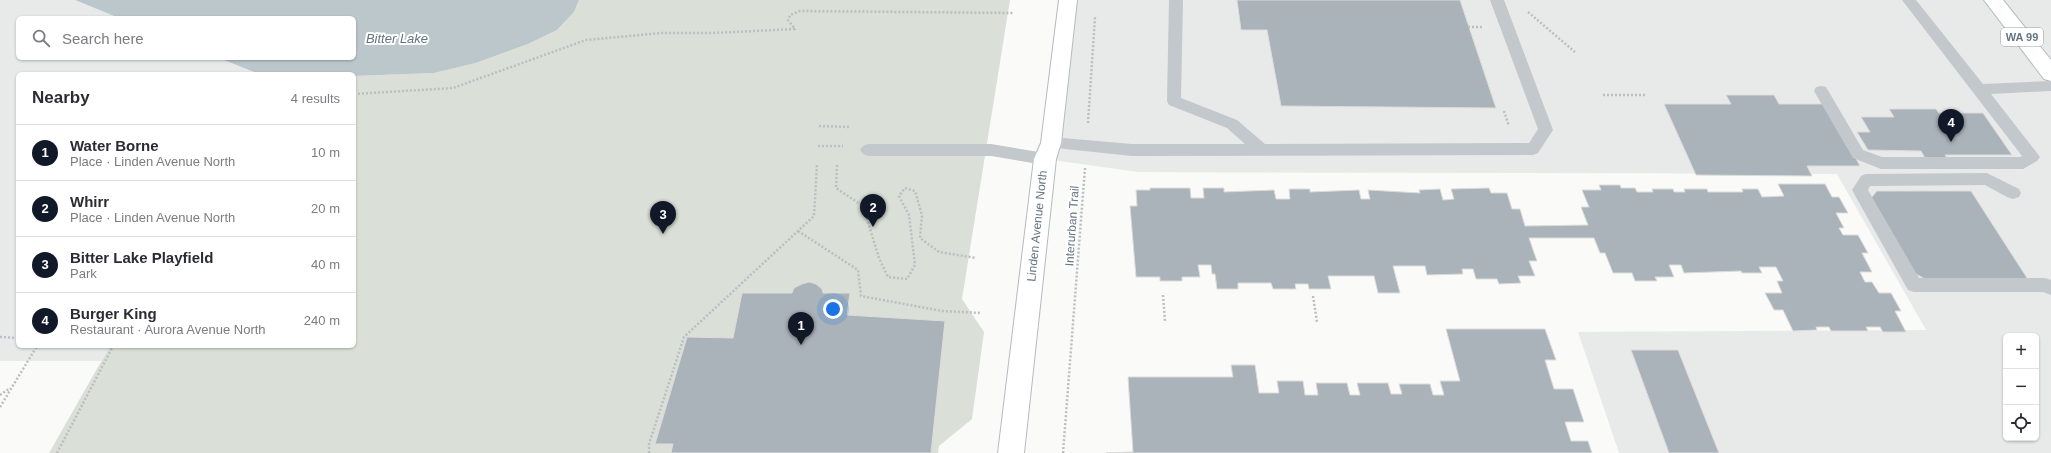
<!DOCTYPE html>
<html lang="en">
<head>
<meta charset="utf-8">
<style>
  :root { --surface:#fff; --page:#f2f2f3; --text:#2b2b33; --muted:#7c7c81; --line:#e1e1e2; --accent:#111827 }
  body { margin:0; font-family:Arial,sans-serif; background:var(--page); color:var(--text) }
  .controls { position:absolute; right:12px; bottom:12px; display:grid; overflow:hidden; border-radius:6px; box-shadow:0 1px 3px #0004 }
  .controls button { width:36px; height:36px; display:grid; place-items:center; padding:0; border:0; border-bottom:1px solid var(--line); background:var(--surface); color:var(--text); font:20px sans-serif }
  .you { position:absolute; left:833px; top:309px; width:14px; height:14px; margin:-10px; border:3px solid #fff; border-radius:50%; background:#1a73e8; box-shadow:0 0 0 6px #1a73e833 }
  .badge { display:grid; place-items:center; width:26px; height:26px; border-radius:50%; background:var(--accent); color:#fff; font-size:13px; font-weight:700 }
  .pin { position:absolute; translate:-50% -33px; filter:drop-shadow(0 1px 2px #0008) }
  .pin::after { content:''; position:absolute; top:21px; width:14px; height:12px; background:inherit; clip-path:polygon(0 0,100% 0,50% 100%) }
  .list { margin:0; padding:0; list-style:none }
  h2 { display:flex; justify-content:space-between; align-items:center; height:52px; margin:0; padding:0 16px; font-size:17px }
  h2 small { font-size:13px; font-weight:400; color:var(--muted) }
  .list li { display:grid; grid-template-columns:26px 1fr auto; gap:12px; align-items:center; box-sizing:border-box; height:56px; padding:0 16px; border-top:1px solid var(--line) }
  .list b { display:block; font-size:15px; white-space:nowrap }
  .list p { margin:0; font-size:13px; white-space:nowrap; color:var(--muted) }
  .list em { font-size:13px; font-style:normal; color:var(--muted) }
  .icon { flex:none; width:22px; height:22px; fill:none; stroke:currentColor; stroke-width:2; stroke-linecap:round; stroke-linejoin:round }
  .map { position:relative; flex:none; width:2051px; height:453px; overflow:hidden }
  .search { position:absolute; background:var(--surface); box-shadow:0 1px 3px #0004; left:16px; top:16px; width:340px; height:44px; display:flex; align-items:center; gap:10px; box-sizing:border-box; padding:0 14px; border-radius:6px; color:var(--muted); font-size:15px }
  .panel { position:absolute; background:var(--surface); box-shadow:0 1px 3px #0004; left:16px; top:72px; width:340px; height:276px; border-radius:6px }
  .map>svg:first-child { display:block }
  .built { fill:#e8e9e9; fill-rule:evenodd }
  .green { fill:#dadfd7 }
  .water { fill:#bbc7cb }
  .building { fill:#aab3b9; stroke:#dcdcda }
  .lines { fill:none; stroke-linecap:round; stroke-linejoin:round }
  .secondary-casing { stroke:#b3babf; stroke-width:2 }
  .highway-casing { stroke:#b4b9bd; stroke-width:2 }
  .path { stroke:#bbbfc2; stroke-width:2.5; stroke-dasharray:2 2; stroke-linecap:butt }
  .lane { fill:#c3c8cc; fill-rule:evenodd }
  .secondary { fill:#fff; fill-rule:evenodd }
  .highway { fill:#fff; fill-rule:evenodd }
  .labels { text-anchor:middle; stroke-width:4; stroke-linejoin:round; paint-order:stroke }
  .shield { fill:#fff; stroke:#939fa8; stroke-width:1 }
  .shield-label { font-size:11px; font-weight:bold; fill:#657683 }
  .street-label { font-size:12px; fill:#657683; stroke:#fff }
  .water-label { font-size:13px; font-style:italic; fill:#60757c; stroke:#fff }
</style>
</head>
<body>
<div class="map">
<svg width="2051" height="453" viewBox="0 0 2051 453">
  <rect width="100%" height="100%" fill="#fafaf8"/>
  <g class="built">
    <polygon points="0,0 75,0 119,18 18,18 18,58 219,58 259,74 18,74 18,346 110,346 101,361 0,361"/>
    <path d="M1068,0H2051V453H1619L1578,332L1926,330L1837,174L1138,172L1045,159ZM2006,336H2036V438H2006Z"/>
  </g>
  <polygon class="green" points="579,0 1010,0 962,299 984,332 972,419 939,446 938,453 49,453 110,346 354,346 354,76 434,73 476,63 528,44 557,30 574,12"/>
  <polygon class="water" points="75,0 579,0 574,12 557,30 528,44 476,63 434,73 354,76 354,74 259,74 219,58 354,58 354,18 119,18"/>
  <g class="building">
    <polygon points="1237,0 1460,0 1496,108 1281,106 1267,30 1241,30"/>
    <polygon points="1726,95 1774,95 1779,104 1826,104 1860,166 1807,166 1812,176 1696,175 1664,104 1731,104"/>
    <polygon points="1889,109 1936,109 1939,113 1983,113 2012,155 1945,155 1948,159 1926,160 1921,151 1868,150 1857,132 1870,132 1861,117 1894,117"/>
    <polygon points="1778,184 1825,184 1832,197 1839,197 1848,213 1836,213 1844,228 1839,228 1843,235 1858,235 1868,253 1862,253 1872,272 1860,272 1865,282 1872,282 1879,293 1891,293 1901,311 1895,311 1906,332 1883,332 1880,327 1866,327 1868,331 1831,331 1829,327 1816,327 1817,330 1793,331 1783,310 1774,310 1765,293 1782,293 1777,281 1783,281 1776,267 1759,267 1762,273 1742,273 1741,271 1684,273 1681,265 1669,265 1674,277 1655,277 1657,281 1635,281 1632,273 1613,273 1605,253 1600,253 1594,238 1529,238 1537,261 1529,261 1535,276 1518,276 1521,283 1499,284 1497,279 1476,279 1473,269 1462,269 1463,274 1427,275 1425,266 1393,266 1400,293 1378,293 1374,276 1328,276 1331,289 1309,289 1308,284 1295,284 1296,289 1273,289 1271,283 1238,283 1238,289 1217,289 1215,274 1212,274 1211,265 1198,265 1200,277 1182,277 1182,281 1160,281 1160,277 1136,277 1130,206 1137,206 1136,190 1150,190 1150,188 1190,188 1191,198 1204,198 1203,188 1224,188 1224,192 1274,190 1276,199 1290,199 1289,189 1310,189 1310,192 1359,190 1361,199 1370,199 1368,190 1420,193 1419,190 1440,189 1443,200 1454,199 1451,189 1489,188 1491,193 1507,193 1512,209 1520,209 1525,226 1588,225 1581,207 1589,207 1582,190 1601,190 1599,185 1620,185 1621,188 1635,188 1637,192 1653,192 1652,189 1673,189 1674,192 1685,192 1684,189 1707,189 1708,192 1743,192 1742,189 1758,189 1762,197 1784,196"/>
    <polygon points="1877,191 1971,191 2029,281 1929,281 1914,273 1871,198"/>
    <polygon points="809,282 816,284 822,289 823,293 850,293 847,315 945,321 931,453 671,453 673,444 655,444 687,337 733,338 742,293 792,293 794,288 802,284"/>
    <polygon points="1446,329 1545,329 1556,360 1545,360 1554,389 1573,389 1584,422 1565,422 1571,441 1588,441 1592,453 1106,453 1133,452 1128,377 1233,377 1231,365 1255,365 1259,393 1279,393 1277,381 1303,381 1305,395 1318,395 1316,383 1347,383 1350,395 1360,395 1357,383 1388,383 1391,394 1402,394 1399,384 1430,384 1433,395 1444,395 1440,381 1460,381"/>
    <polygon points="1631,350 1678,350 1719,453 1669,453"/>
  </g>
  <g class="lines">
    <g class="secondary-casing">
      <polygon id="secondary" points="1059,0 1077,0 1061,143 1056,159 1024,453 998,453 1034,159 1041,143"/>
    </g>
    <g class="highway-casing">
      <polygon id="highway" points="1984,0 2003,0 2051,60 2051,81 2044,79"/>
    </g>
    <g class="path">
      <polyline points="1528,12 1575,52"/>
      <polyline points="1468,27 1482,27"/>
      <polyline points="354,94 453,88 586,40 662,33 714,33 795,29 788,20 790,15 800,11 1014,13"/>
      <polyline points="1603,95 1645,95"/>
      <polyline points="1504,111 1509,126"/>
      <polyline points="1088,123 1095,17"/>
      <polyline points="819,126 850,127"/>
      <polyline points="818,146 843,146"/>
      <polyline points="837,165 836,188 863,206 879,258 888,277 907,279 915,265 909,215 899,196 905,188 915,191 922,215 920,238 939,252 976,258"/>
      <polyline points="798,231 858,270 861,296 942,311 981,313"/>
      <polyline points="1163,295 1165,322"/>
      <polyline points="1313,296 1317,322"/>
      <polyline points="0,337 18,338"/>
      <polyline points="0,395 10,388"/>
      <polyline points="0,407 37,346"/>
      <polyline points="57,453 113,346"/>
      <polyline points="649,453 649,444 684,337 814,216 817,164"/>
      <polyline points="1063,453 1085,168"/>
    </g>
    <g class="lane">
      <polygon points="1169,0 1183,0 1181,98 1237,120 1265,144 1529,143 1538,129 1490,0 1504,0 1553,130 1538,153 1533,155 1132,156 1046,147 1043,143 1046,139 1051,137 1132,144 1245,144 1227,128 1169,105 1167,101"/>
      <polygon points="1902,0 1916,0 1983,84 2051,81 2051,91 1991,94 2037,153 2040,157 2037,161 2023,169 1881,169 1876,167 1853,158 1814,91 1816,87 1821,86 1826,87 1863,150 1882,157 2020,157 2022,156"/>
      <polygon points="868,144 991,144 1045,153 1050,155 1053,159 1050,163 1045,165 991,156 868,156 863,154 860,150 863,146"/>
      <polygon points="1987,173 2019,189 2021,193 2019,197 2013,199 2007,197 1985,185 1870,186 1868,190 1919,278 2045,278 2051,280 2051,295 2043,292 1914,292 1908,290 1852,190 1861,176 1866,174"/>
    </g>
    <use href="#secondary" class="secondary"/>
    <use href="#highway" class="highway"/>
  </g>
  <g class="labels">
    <rect class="shield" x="2001" y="28" width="42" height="18" rx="3"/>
    <g class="shield-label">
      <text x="2022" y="41">WA 99</text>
    </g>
    <g class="street-label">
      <text transform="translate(1037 226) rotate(-84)" y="4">Linden Avenue North</text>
      <text transform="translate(1072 226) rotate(-86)" y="4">Interurban Trail</text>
    </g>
    <g class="water-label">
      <text x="397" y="43">Bitter Lake</text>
    </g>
  </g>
</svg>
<div class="controls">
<button>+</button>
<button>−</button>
<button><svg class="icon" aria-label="locate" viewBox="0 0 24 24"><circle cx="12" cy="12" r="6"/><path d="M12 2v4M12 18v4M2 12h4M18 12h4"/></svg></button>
</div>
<div class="you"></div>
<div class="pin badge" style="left:801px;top:345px">1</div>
<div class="pin badge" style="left:873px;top:227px">2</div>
<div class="pin badge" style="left:663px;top:234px">3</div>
<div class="pin badge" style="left:1951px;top:142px">4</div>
<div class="search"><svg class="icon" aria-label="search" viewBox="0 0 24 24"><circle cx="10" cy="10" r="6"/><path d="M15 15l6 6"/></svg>Search here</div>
<section class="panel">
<h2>Nearby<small>4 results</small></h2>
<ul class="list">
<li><span class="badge">1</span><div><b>Water Borne</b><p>Place · Linden Avenue North</p></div><em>10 m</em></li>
<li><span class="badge">2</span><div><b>Whirr</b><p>Place · Linden Avenue North</p></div><em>20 m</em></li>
<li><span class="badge">3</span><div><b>Bitter Lake Playfield</b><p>Park</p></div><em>40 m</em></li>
<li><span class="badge">4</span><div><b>Burger King</b><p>Restaurant · Aurora Avenue North</p></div><em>240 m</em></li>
</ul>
</section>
</div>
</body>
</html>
